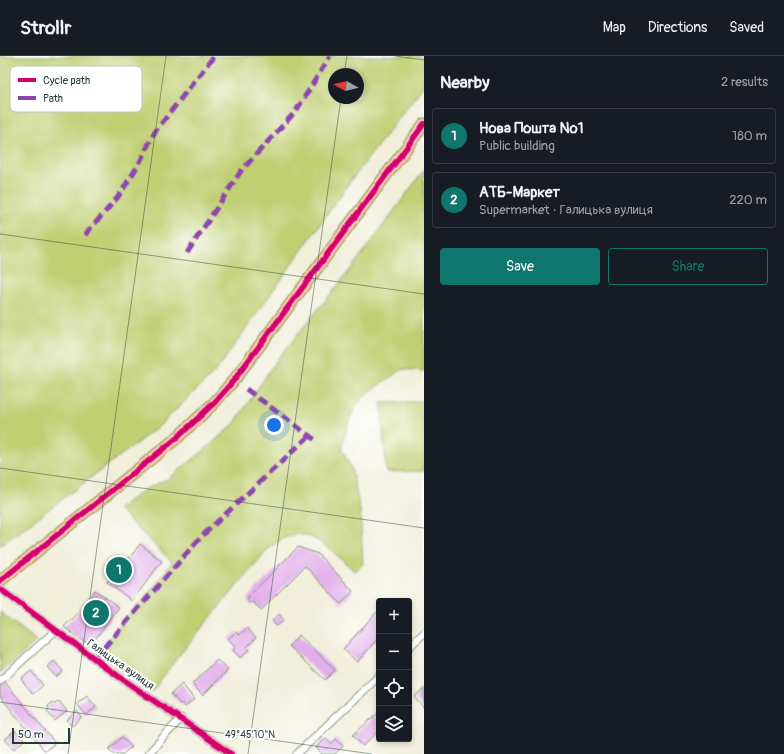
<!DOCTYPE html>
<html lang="en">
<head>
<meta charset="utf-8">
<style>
  :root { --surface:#171b24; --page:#20242c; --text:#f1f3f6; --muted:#9ea1a6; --line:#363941; --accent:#0f766e }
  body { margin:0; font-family:Pangolin,sans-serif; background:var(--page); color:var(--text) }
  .controls { position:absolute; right:12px; bottom:12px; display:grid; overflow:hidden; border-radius:4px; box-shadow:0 2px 6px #0003 }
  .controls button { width:36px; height:36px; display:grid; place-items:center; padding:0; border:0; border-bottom:1px solid var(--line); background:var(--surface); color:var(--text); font:20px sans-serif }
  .compass { position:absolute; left:328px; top:12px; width:36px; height:36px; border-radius:50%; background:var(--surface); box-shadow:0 2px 6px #0003; rotate:278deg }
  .scale { position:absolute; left:12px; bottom:10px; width:58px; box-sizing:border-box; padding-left:4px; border:2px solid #1f3d34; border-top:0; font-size:11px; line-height:14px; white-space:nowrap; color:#1f3d34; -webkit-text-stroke:3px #fff; paint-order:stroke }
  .you { position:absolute; left:274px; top:369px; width:14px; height:14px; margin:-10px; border:3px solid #fff; border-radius:50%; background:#1a73e8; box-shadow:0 0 0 6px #1a73e833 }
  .badge { display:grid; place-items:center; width:26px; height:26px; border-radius:50%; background:var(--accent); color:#fff; font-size:13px; font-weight:700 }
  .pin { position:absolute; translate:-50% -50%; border:2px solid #fff; box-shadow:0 1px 4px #0006 }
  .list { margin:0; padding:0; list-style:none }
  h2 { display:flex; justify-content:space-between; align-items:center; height:52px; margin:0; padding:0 16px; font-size:17px }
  h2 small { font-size:13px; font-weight:400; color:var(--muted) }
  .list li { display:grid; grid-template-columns:26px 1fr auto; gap:12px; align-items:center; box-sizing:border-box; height:56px; margin:0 8px 8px; padding:0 8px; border:1px solid var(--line); border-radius:4px }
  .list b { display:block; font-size:15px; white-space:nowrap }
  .list p { margin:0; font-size:13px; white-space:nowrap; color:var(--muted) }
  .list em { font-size:13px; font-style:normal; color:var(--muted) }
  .actions { display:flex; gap:8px; padding:12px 16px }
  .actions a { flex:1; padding:9px 0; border:1px solid var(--accent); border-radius:4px; text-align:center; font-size:14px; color:var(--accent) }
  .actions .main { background:var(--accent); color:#fff }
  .icon { flex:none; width:22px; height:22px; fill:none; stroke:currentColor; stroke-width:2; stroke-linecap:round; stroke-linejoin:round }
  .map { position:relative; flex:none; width:424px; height:698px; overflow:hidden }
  header { display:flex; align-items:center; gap:24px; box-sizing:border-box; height:56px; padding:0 20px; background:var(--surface); border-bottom:1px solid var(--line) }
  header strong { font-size:19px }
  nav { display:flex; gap:22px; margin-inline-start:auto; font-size:14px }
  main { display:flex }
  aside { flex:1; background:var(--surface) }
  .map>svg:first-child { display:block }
  .green { fill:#bfcf72; stroke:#6f8653; fill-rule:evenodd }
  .building { fill:#e1aee9 }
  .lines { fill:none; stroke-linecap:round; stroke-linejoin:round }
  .minor-casing { stroke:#889687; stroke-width:9 }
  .primary-casing { stroke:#889687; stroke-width:13 }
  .minor { stroke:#fff; stroke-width:7 }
  .primary { stroke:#fabe6d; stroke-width:11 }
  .quiet { stroke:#8e44ad; stroke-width:5; stroke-dasharray:10 5; stroke-linecap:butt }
  .cycleway-casing { stroke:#fff; stroke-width:8 }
  .cycleway { stroke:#d6006c; stroke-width:6 }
  .ticks { fill:none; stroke:#1f3d34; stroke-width:1; stroke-opacity:0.45 }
  .labels { text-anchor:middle; stroke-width:4; stroke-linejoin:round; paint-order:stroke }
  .street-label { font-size:11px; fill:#1f3d34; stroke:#fff }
  .key { fill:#fff; stroke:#bcc5c2; stroke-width:1 }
  .key-label { font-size:11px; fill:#1f3d34 }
  .ticks-label { font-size:10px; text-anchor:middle; fill:#1f3d34; stroke:#fff; stroke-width:4; stroke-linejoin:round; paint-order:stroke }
</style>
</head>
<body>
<header>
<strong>Strollr</strong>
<nav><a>Map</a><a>Directions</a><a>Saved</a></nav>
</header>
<main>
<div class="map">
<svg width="424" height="698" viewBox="0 0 424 698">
  <rect width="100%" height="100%" fill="#fff"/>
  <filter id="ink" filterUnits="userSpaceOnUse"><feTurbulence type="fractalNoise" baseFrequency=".025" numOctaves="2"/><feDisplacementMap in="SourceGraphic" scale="8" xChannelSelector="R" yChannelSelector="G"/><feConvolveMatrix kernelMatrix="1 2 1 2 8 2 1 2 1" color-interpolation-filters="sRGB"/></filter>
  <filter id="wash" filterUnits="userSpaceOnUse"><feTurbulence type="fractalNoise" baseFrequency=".012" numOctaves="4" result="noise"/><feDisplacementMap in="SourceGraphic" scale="16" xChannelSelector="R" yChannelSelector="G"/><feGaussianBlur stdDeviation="0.9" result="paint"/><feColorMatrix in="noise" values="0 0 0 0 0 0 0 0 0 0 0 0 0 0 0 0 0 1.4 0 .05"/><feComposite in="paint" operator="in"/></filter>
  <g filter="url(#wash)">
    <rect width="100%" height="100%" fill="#f1eeda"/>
    <g class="green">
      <path d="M0,0H424V29L350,126L216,315L158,371L0,490ZM334,18H358V42H334Z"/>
      <path d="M424,114V315L403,313C389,322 365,336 356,350C348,363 346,378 341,392L351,411L360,454L363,508L355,516C341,503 314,474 293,479C282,482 274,488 266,495L176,603L152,636L100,599L107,585L135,551L141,548L172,506L118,453L145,433L168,423L201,397L234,368L276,305L351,213Z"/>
      <polygon points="424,345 424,415 386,416 381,347"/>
      <polygon points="0,556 37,585 0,618"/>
    </g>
    <g id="blocks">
      <g class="building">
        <polygon points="140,488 162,505 132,545 107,526 125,502 128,504"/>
        <polygon points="298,491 318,498 353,535 341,548 305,510 261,554 253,546 248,547 248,541"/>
        <polygon points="95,534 119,551 90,590 64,571 71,563 72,564"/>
        <polygon points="377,556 379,557 379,581 357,606 343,593"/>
        <polygon points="279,558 284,564 277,570 272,565"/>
        <polygon points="247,572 256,582 246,592 249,594 240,602 233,594 236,591 228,583 236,576 239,579"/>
        <polygon points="299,579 335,614 325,624 289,590"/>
        <polygon points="217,604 228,614 203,639 192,628"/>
        <polygon points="54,605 63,615 56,621 47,611"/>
        <polygon points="31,615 43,629 33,638 21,623"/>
        <polygon points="5,626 55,687 45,695 0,640 0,630"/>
        <polygon points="182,628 194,643 185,651 182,647 180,648 171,638"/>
        <polygon points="424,632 424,652 414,641"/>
        <polygon points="87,640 96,651 86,659 77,648"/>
        <polygon points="59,645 67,655 55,665 47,655 49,653 48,650 53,646 55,648"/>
        <polygon points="77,655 82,661 72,670 67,664"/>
        <polygon points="379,656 379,675 363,690 353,679"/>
        <polygon points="15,675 24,684 14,693 5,683"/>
        <polygon points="122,681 131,691 123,698 113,698 109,693"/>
        <polygon points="326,682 331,688 336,683 343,690 335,698 322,698 316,692"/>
      </g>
    </g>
  </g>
  <g filter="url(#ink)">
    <use href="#blocks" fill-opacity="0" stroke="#889687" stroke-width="1"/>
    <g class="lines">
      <g class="minor-casing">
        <g id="minor">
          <polyline points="0,533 118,620 231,698"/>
          <polyline points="409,591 424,577"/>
          <polyline points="0,625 55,575"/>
          <polyline points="148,698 181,662"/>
          <polyline points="297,698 379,620"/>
        </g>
      </g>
      <g class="primary-casing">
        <polyline id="primary" points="0,525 178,381 215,346 234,324 424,68"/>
      </g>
      <use href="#minor" class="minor"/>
      <use href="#primary" class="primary"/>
      <g class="quiet">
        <polyline points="85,179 118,141 139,108 154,77 214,0"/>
        <polyline points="187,197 241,115 296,55 330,0"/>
        <polyline points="246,333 318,386"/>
        <polyline points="94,603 201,481 309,380"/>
      </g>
      <g class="cycleway-casing">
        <g id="cycleway">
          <polyline points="0,525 178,381 215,346 234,324 424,68"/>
          <polyline points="0,533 118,620 231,698"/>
        </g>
      </g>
      <use href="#cycleway" class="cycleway"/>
    </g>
  </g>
  <path class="ticks" d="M395,0L424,4M344,18L347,0M0,178L424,238M0,412L424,472M0,646L372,698M68,698L166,0M248,698L341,42"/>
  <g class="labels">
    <g class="street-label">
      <text transform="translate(121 608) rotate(35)" y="4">Галицька вулиця</text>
    </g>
  </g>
  <rect x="10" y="10" width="132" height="46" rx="6" class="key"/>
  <rect x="18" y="22" width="18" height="4" fill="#d6006c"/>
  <rect x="18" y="40" width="18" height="4" fill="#8e44ad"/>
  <g class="key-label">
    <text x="43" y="28">Cycle path</text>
    <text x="43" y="46">Path</text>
  </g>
  <g class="ticks-label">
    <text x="250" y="682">49°45'10"N</text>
  </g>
</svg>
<div class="controls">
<button>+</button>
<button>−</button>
<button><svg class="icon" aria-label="locate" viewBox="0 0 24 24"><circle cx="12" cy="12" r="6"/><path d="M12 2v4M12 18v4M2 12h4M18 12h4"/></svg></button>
<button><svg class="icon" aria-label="layers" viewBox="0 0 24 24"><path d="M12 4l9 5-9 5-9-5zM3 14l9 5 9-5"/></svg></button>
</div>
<svg class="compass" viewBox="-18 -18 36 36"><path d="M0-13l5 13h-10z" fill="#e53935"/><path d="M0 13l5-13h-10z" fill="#9ea1a6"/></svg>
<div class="scale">50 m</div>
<div class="you"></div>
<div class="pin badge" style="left:119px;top:514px">1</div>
<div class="pin badge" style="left:96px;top:557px">2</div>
</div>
<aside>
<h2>Nearby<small>2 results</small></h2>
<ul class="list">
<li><span class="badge">1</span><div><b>Нова Пошта №1</b><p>Public building</p></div><em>180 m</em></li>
<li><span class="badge">2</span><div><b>АТБ-Маркет</b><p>Supermarket · Галицька вулиця</p></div><em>220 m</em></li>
</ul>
<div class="actions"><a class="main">Save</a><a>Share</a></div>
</aside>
</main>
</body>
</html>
